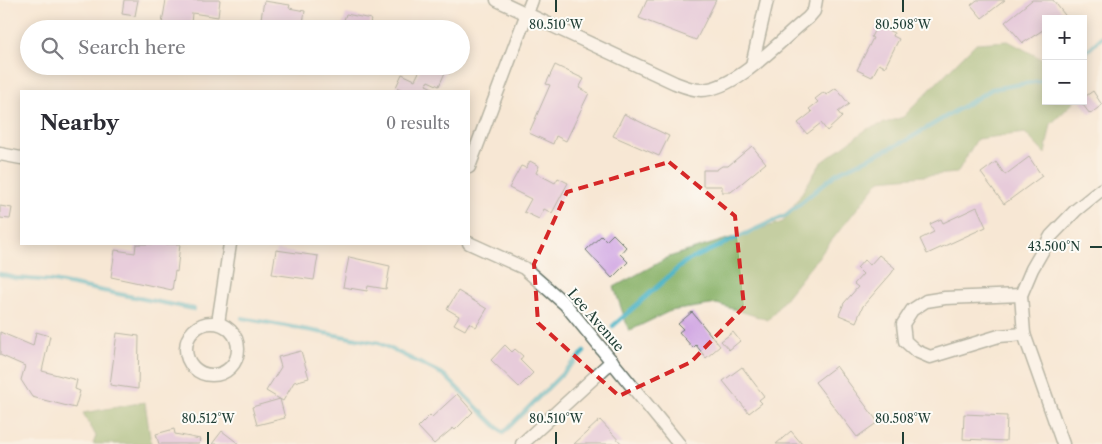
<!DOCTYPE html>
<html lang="en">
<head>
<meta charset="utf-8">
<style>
  :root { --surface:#fff; --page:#f2f2f3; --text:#2b2b33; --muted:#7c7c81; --line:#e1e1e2 }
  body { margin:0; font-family:"Libre Caslon Text",serif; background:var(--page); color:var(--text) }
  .controls { position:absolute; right:15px; top:15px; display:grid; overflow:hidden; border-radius:0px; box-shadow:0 2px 12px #0003 }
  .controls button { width:45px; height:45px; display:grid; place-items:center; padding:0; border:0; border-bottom:1px solid var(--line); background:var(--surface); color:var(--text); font:25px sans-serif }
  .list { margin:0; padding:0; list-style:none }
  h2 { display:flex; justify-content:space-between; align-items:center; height:65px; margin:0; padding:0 20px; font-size:21px }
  h2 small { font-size:16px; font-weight:400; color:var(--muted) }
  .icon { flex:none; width:28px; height:28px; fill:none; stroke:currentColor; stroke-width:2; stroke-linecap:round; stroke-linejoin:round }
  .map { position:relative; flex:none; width:1102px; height:444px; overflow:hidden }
  .search { position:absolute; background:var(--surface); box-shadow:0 2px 12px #0003; left:20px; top:20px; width:450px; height:55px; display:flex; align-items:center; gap:12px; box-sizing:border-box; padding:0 18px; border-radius:28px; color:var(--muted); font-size:19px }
  .panel { position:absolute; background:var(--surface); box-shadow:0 2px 12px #0003; left:20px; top:90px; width:450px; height:155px; border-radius:0px }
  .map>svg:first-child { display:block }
  .forest { fill:#87b066; stroke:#53764d }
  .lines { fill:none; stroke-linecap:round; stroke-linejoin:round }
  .stream { stroke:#41aec0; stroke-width:4.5 }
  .building { fill:#d2a9e3 }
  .minor-casing { stroke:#6b786c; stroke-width:15 }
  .minor { stroke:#fff; stroke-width:12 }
  .marked { fill:none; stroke:#d62828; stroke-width:4; stroke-dasharray:10 6; stroke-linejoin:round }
  .ticks { fill:none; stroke:#1f3d34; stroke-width:2 }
  .labels { text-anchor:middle; stroke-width:4; stroke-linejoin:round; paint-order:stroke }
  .street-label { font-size:14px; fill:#1f3d34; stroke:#fdfcf7 }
  .ticks-label { font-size:12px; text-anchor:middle; fill:#1f3d34; stroke:#fdfcf7; stroke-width:4; stroke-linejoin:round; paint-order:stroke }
</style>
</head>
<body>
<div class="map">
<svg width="1102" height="444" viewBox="0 0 1102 444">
  <rect width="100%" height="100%" fill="#fdfcf7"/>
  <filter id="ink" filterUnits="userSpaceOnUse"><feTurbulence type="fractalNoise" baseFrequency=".02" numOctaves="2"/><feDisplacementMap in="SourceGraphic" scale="10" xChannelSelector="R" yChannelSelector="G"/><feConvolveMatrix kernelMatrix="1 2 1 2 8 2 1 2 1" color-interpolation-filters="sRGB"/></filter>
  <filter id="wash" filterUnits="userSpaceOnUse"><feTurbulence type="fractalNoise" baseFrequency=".0096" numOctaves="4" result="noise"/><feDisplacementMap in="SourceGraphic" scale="20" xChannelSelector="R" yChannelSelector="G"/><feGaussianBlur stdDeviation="1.12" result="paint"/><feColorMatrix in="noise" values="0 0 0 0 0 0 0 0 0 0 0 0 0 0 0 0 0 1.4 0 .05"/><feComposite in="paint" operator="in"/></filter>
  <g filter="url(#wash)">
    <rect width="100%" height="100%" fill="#f7e7d4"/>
    <g class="forest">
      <polygon points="1008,41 1046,61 1046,101 1075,101 1051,124 1045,154 1025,133 977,139 957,173 880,180 768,320 717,304 670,311 629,331 614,287 669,257 783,222 821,163 867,129 903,117 976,43"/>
      <polygon points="145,402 151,444 93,444 96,436 83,413"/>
    </g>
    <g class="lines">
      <g class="stream">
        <polyline points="1083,55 1102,37"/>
        <polyline points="0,274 15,278 53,281 194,309"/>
        <polyline points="242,318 379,343 444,375 503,433 584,352"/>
        <polyline points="613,326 685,262 786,215 837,173 907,140 992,89 1046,80"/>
      </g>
    </g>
    <g id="blocks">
      <g class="building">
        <polygon points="124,0 138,0 135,16 122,14"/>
        <polygon points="166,0 220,0 218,17 192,13 191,24 187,23 186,29 169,29 170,24 162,23"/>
        <polygon points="647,0 716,0 696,40 639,18"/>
        <polygon points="977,0 1005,0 982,18 971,5"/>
        <polygon points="1032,0 1053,0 1068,19 1046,19 1046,28 1023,43 1005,22"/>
        <polygon points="264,1 290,5 289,8 305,11 302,29 260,24"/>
        <polygon points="346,14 371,19 369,29 341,29"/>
        <polygon points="877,25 894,33 893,36 899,39 885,67 879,64 872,77 857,70 873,38 871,37"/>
        <polygon points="555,65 584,79 579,88 589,93 566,141 556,136 553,144 529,133 550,85 546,84"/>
        <polygon points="422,66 448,66 439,86 428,81 426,85 439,91 405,91 396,87 402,74 415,80"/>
        <polygon points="836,88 849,104 838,112 842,117 827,131 821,123 807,134 798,123 812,112 809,109 818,102 815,99 824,92 826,95"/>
        <polygon points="1093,91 1102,105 1090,114 1080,101 1083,101 1083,98"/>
        <polygon points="624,114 669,136 659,156 613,136"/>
        <polygon points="752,146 766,163 731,192 722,192 722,186 703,186 703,170 716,170 722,166 728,166"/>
        <polygon points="1029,157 1042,176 1004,204 981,173 996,162 1005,175"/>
        <polygon points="530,161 539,166 536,173 555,183 558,178 568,183 552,213 544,209 539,219 524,212 531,199 509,188 521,166 526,168"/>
        <polygon points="0,206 12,208 10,219 0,218"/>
        <polygon points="977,207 986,227 927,254 920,239 934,232 930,224 941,219 943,223"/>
        <polygon points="613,234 626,247 620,254 628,262 612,278 586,250 601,236 606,241"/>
        <polygon points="136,244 180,244 177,272 175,271 172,290 111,277 115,250 135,253"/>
        <polygon points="276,250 318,256 314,280 272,274"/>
        <polygon points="879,255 895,268 891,274 863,306 856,322 839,315 844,303 858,287 854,284 863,274 857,268 864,260 870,265"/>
        <polygon points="349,257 390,266 386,289 368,286 367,291 343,287"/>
        <polygon points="458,291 487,309 476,327 469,323 465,330 454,324 459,316 447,309"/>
        <polygon points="692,312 720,346 706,358 696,345 693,348 679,332 683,329 678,324"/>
        <polygon points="0,332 33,346 36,332 50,336 42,371 77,380 75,389 80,391 75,408 32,397 21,380 25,366 0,355"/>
        <polygon points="733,332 740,341 729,350 721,341"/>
        <polygon points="117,333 139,336 138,389 110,385"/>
        <polygon points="505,345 512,352 515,349 523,356 520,360 533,373 519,387 491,360"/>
        <polygon points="301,351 309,378 294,382 283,401 266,391 281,367 278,357"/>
        <polygon points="836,366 878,422 857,437 815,382"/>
        <polygon points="742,367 764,396 759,400 762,403 749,413 723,381"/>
        <polygon points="457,394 473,412 455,430 453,428 434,444 418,427 430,415 432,417"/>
        <polygon points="280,399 285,418 257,425 252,407"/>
        <polygon points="964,414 1007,416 1006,441 963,439"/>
        <polygon points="600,420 622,444 574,444"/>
        <polygon points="174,429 175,434 200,439 199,444 159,444 156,434"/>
        <polygon points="222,431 239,444 212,444"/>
        <polygon points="791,431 802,444 776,444"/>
      </g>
    </g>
  </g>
  <g filter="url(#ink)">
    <use href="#blocks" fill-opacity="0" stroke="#6b786c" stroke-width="1"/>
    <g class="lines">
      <g class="minor-casing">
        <g id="minor">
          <path d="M497,0L675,83C683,86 692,90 701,90C738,89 780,40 808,18L814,11L816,0"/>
          <polyline points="752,65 767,0"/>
          <polyline points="0,154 21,158"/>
          <polyline points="469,167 532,0"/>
          <polyline points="469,243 524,268 565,304 679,444"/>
          <polyline points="1021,295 945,298 926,301 912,310 903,324 905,341 916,351 930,357 999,336 1024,334"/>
          <polyline points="218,323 230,244"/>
          <circle cx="212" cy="349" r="26"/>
          <polyline points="522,444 612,361"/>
          <polyline points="1063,444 1024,334 1021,295 1032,269 1051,236 1076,210 1102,189"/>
        </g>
      </g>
      <use href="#minor" class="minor"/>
    </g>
  </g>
  <path d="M0 0H1102V444H0ZM669,162L735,216L744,307L691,362L619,396L538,323L534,264L567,192Z" fill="#f7e7d4" fill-opacity=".55" fill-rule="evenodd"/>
  <path class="marked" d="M669,162L735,216L744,307L691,362L619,396L538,323L534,264L567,192Z"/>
  <path class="ticks" d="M556,0V12M903,0V12M1090,247H1102M208,432V444M556,432V444M903,432V444"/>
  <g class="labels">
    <g class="street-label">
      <text transform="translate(596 320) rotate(49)" y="5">Lee Avenue</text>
    </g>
  </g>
  <g class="ticks-label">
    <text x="556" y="29">80.510°W</text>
    <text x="903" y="29">80.508°W</text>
    <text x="1054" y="251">43.500°N</text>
    <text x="208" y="423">80.512°W</text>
    <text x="556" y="423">80.510°W</text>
    <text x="903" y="423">80.508°W</text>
  </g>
</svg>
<div class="controls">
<button>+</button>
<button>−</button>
</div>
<div class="search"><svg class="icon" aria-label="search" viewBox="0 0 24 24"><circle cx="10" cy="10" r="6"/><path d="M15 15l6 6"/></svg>Search here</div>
<section class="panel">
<h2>Nearby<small>0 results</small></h2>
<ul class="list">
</ul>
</section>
</div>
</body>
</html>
